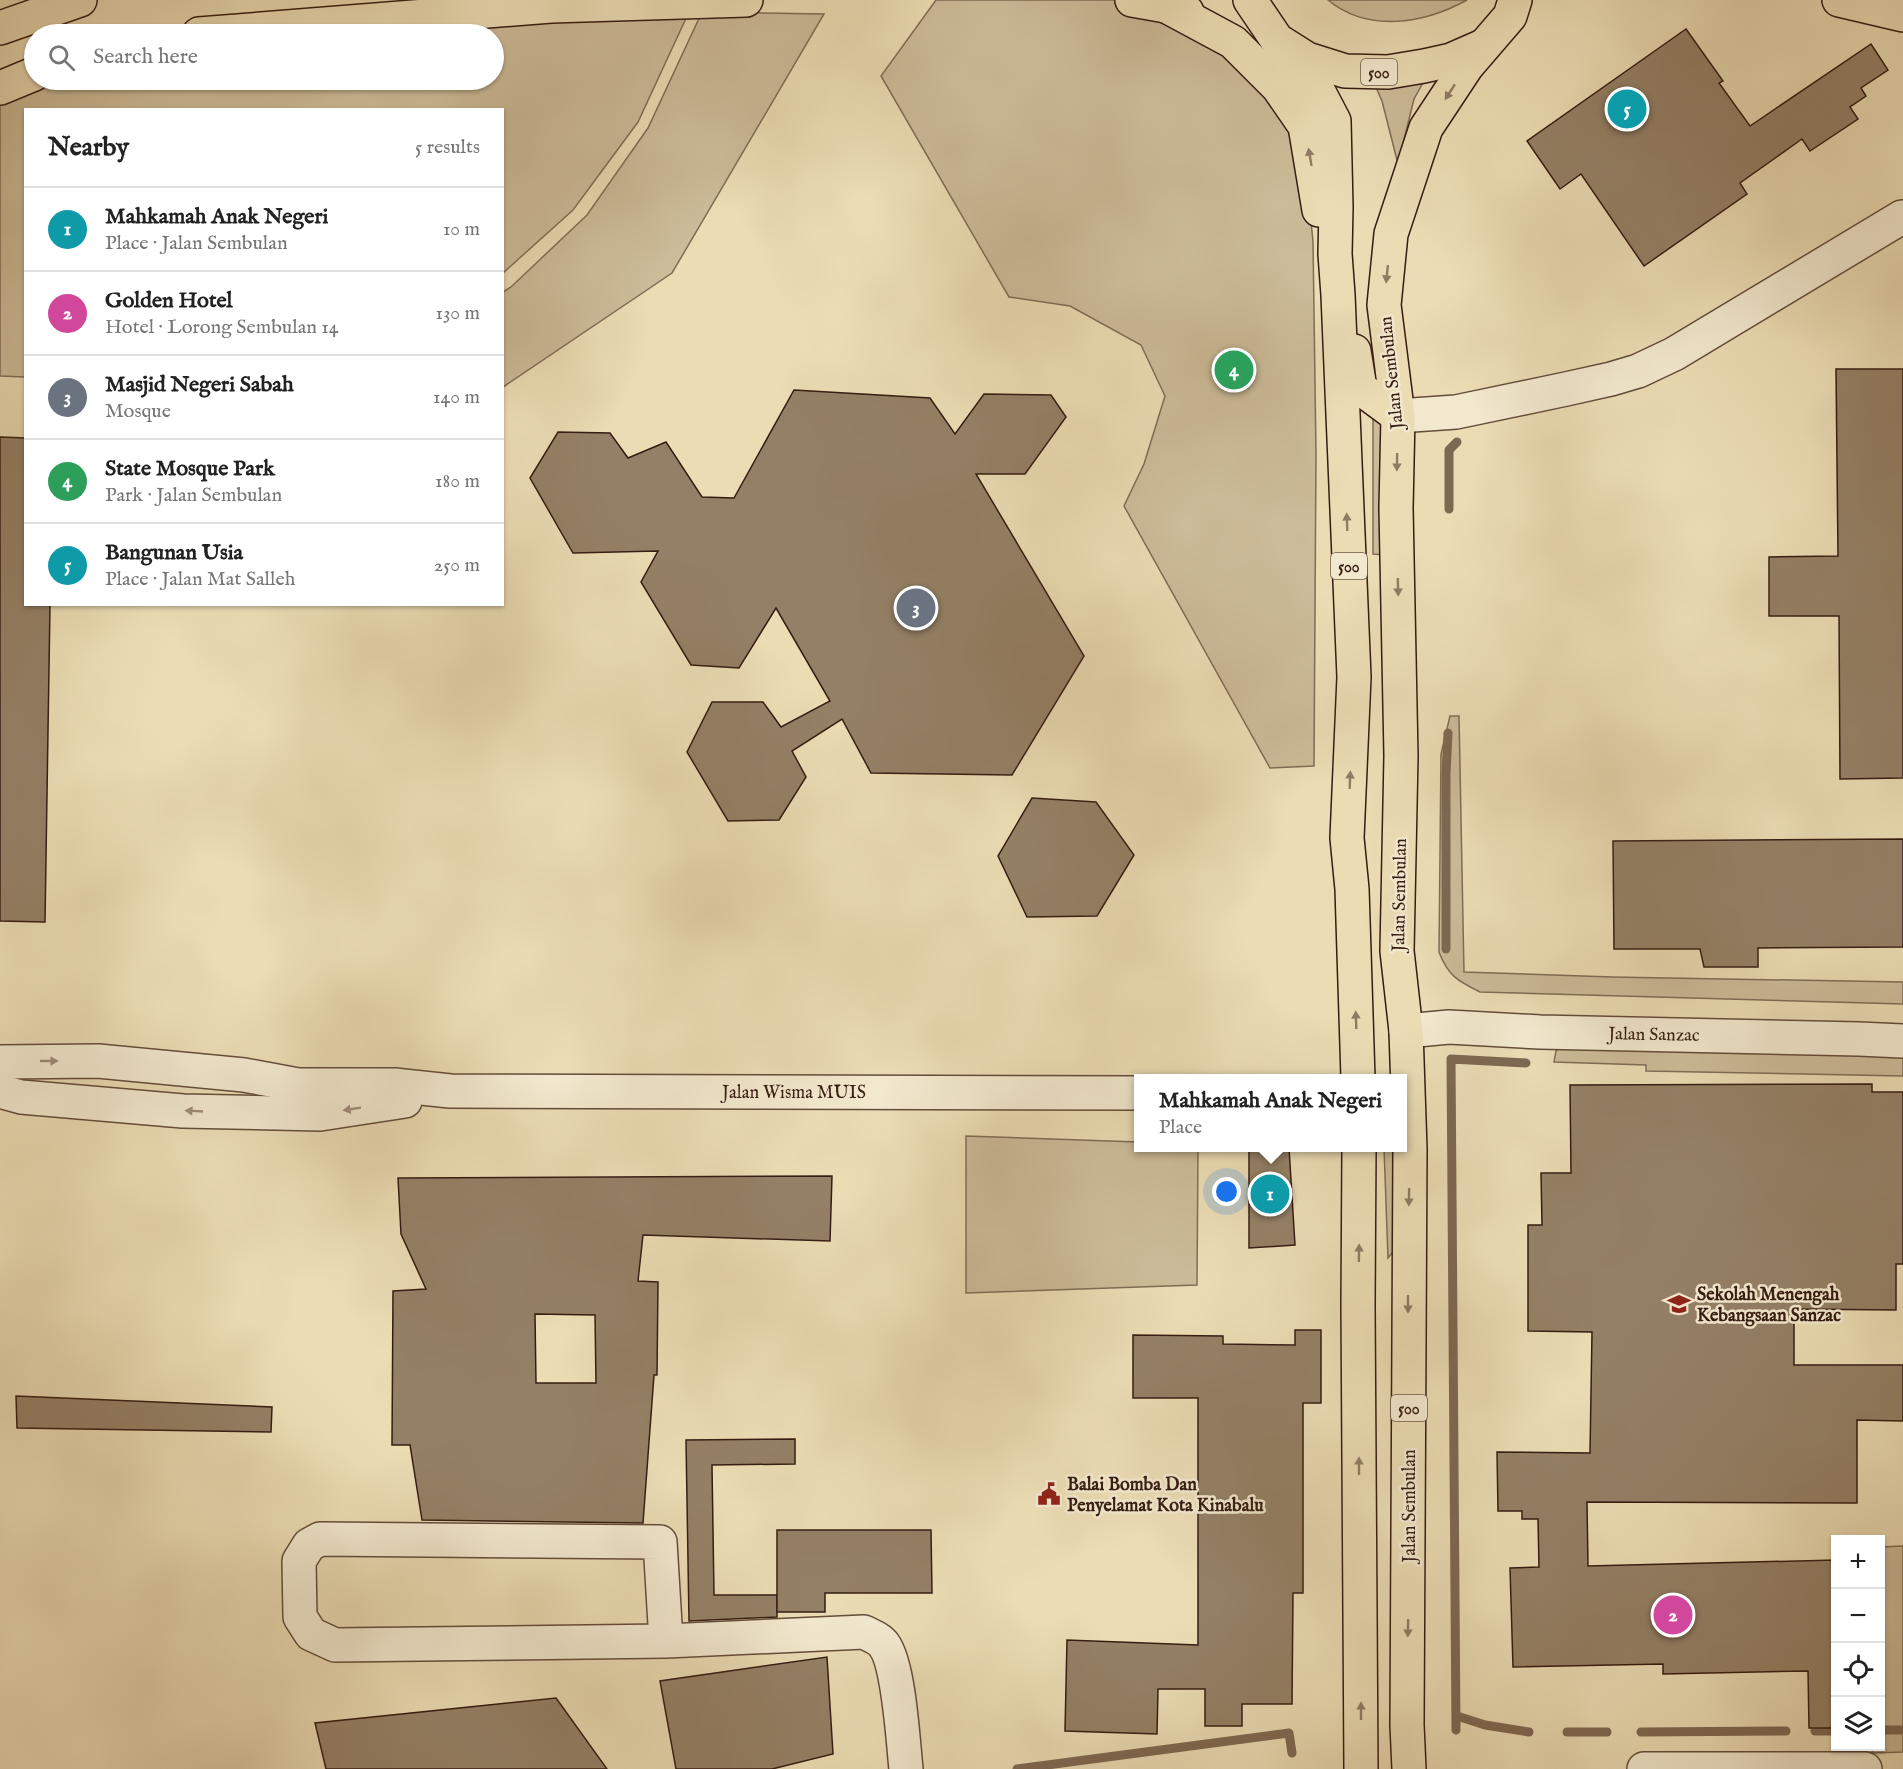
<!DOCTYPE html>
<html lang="en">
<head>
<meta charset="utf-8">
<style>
  :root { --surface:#fff; --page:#f2f2f2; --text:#222; --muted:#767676; --line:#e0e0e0; --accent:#2563eb }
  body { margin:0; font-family:"IM FELL English",serif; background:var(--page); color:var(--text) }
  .controls { position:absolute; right:18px; bottom:18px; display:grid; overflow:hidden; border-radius:0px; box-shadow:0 2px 4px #0004 }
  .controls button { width:54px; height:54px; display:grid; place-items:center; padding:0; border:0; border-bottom:2px solid var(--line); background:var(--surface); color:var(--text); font:30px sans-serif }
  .you { position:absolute; left:1227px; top:1192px; width:21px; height:21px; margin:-15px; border:4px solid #fff; border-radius:50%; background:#1a73e8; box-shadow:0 0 0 9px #1a73e833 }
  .badge { display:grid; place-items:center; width:39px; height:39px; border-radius:50%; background:var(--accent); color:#fff; font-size:20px; font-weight:700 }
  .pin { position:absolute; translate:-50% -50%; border:3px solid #fff; box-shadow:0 2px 6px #0006 }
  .popup { position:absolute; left:1134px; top:1074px; width:273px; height:78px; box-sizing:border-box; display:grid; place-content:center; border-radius:0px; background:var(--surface); filter:drop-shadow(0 2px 4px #0005); font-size:20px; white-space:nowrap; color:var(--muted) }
  .popup b { font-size:22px; color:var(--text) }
  .popup::after { content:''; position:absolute; left:50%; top:100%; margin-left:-12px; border:12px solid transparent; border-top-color:var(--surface) }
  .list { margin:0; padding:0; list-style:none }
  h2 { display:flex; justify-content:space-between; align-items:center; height:78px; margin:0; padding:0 24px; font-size:26px }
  h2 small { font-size:20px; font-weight:400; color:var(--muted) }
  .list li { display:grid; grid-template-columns:39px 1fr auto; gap:18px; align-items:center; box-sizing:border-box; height:84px; padding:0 24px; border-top:2px solid var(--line) }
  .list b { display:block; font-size:22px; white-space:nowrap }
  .list p { margin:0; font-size:20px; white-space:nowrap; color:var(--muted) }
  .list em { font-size:20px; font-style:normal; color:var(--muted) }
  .icon { flex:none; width:33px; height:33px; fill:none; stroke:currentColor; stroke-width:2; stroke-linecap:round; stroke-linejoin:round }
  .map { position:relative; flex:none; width:1903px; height:1769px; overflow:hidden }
  .search { position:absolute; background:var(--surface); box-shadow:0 2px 4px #0004; left:24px; top:24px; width:480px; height:66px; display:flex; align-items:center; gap:15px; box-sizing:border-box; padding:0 21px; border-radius:33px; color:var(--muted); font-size:22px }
  .panel { position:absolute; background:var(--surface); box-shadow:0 2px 4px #0004; left:24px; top:108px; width:480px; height:498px; border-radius:0px }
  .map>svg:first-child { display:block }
  .green { fill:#ccbb98; stroke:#816c55; stroke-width:1.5 }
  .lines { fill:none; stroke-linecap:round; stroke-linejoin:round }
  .stream { stroke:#7d6852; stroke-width:9 }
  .building { fill:#948066; stroke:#361c12; stroke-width:1.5; fill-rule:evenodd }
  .street-casing { stroke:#634c3a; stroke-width:36 }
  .primary-casing { stroke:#361c12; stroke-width:36 }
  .street { stroke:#f2e8ce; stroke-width:33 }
  .primary { stroke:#ebdcb4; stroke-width:33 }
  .oneway { fill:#907c63 }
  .oneway2 { fill:#9d8c79 }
  .labels { text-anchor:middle; stroke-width:5; stroke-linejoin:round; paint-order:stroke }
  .shield { fill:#f2e8ce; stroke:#6e594a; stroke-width:1.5 }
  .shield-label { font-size:16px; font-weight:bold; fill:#361c12 }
  .street-label { font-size:18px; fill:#361c12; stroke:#f2e8ce }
  .poi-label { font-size:18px; font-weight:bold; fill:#361c12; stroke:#f2e8ce; text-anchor:start }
</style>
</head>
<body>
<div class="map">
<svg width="1903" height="1769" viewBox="0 0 1903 1769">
  <rect width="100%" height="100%" fill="#ebdcb4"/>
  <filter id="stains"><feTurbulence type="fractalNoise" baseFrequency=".00333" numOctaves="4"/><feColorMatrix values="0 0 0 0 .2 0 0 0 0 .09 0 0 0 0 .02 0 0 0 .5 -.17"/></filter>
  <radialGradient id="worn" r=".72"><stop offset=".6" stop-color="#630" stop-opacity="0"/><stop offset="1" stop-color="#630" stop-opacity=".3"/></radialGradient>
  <g class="green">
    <polygon points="936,0 1129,0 1252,55 1300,113 1313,241 1316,454 1314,766 1270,768 1124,506 1144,464 1165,396 1141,345 1070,306 1009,297 881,76"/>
    <path d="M1328,0H1467C1423,24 1368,33 1328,0Z"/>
    <polygon points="702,12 824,14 672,273 503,387 503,292 511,287 587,215 648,128"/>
    <polygon points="688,14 638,122 573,210 503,273 502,110 26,110 25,377 0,376 0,97 21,88 70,80 494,80 494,34 342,34"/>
    <polygon points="1365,62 1434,63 1414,99 1398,164 1382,101"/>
    <polygon points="1373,371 1395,405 1385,555 1373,554"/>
    <path d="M1450,716H1459L1464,972L1612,977L1903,982V1004L1480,992C1458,981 1448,976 1439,952L1441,754Z"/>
    <polygon points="1560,1048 1903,1056 1903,1076 1646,1071 1646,1065 1554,1062 1556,1051"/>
    <polygon points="966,1136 1138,1142 1138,1148 1198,1148 1197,1285 966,1293"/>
    <polygon points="1384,1148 1400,1148 1405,1237 1388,1258"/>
    <polygon points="1903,1546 1903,1752 1872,1753 1872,1747 1880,1746 1881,1547"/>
  </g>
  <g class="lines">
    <g class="stream">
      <polyline points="1449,509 1449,450 1457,442"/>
      <polyline points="1446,949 1446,774 1448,733"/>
      <polyline points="1457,1716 1485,1725 1529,1732"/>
      <polyline points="1456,1730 1451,1059 1526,1063"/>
      <polyline points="1880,1730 1903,1730"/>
      <polyline points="1815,1731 1836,1731"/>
      <polyline points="1567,1732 1607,1732"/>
      <polyline points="1641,1732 1786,1731"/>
      <polyline points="1017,1769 1289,1733 1292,1753"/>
    </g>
  </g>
  <g class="building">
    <polygon points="1686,29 1723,81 1719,83 1750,126 1871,44 1888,70 1861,88 1866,96 1850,107 1858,119 1810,151 1802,139 1740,183 1747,194 1644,266 1581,174 1560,189 1527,141"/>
    <polygon points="1836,369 1903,369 1903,778 1840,779 1839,616 1769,616 1769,557 1838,556"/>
    <polygon points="794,390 930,398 955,434 984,394 1051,395 1066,417 1025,474 976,474 1084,656 1012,775 871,773 842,719 792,751 806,777 779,820 728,821 687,752 712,702 763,702 781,727 830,701 776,608 739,668 691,665 641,582 658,551 573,553 530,478 558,432 610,433 628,458 666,442 702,497 734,498"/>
    <polygon points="0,437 26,438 26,604 50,604 45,922 0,921"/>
    <polygon points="1032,798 1096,802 1134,855 1097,916 1027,917 998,856"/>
    <polygon points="1903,839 1903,947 1758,948 1758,967 1704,967 1700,949 1614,949 1613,841"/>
    <polygon points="1872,1084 1872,1092 1903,1092 1903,1264 1896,1264 1896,1310 1794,1309 1794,1365 1903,1365 1903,1421 1857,1420 1857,1503 1587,1502 1588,1566 1836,1560 1836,1728 1809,1728 1808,1671 1663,1674 1663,1664 1513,1667 1510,1568 1539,1567 1538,1519 1522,1519 1522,1511 1498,1511 1497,1452 1590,1453 1592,1332 1528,1331 1528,1225 1542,1225 1541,1173 1571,1173 1570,1085"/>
    <polygon points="1249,1148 1289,1148 1295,1245 1249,1248"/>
    <path d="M832,1176L830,1241L643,1235L638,1281L658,1282L657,1375H654L643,1523L422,1520L410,1445H392L393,1291L426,1289L401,1234L398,1178ZM535,1314L595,1315L596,1383H536Z"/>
    <polygon points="1295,1330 1321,1330 1321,1403 1303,1403 1303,1593 1293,1593 1292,1704 1242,1704 1242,1726 1205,1726 1205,1689 1158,1689 1157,1734 1065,1731 1067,1640 1198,1645 1198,1398 1133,1398 1133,1335 1223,1336 1223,1344 1295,1345"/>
    <polygon points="16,1396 272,1407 271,1432 17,1428"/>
    <polygon points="795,1439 795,1464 712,1465 714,1595 777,1595 777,1617 689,1621 686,1440"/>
    <polygon points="777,1530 931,1530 932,1593 825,1593 825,1612 777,1612"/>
    <polygon points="827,1657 833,1754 772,1769 676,1769 660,1681"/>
    <polygon points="556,1698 607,1769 326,1769 315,1723"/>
  </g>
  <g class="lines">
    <g class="street-casing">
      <g id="street">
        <polyline points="1398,416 1456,412 1566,389 1611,379 1638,371 1674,354 1902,217"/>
        <polyline points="1406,1031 1449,1027 1540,1032 1859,1039 1903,1041"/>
        <polyline points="0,1062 98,1061 244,1075 298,1085 394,1085 450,1091 1138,1093"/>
        <polyline points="0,1091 21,1097 183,1111 320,1114 405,1101"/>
        <path d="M666,1641L660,1542L320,1539L309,1545L299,1561L300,1617L311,1634L335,1645L666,1641L864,1632C870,1635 880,1639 884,1645C899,1665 903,1741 906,1769"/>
        <polyline points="1644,1769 1865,1769"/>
      </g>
    </g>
    <g class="primary-casing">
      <g id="primary">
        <polyline points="1132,0 1166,6 1187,12"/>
        <polyline points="1250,0 1277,40 1307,59 1345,71 1388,72 1424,66 1451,60 1483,46"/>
        <polyline points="1839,0 1903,15"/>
        <polyline points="1166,6 1233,42 1278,87 1305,126 1319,210"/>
        <polyline points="0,28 80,0"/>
        <polyline points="199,34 551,6 746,0"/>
        <polyline points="1277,40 1312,79 1334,121 1336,207 1335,254 1338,295 1354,677 1347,838 1352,889 1358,1078"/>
        <polyline points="0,88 34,74"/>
        <polyline points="1354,351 1360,388 1398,416"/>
        <polyline points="1359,1148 1358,1305 1361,1769"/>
        <polyline points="1409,1769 1407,1725 1410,1149 1406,1031 1397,951 1401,756 1396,508 1398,416 1384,305 1391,234 1426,128 1467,66 1510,16 1515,0"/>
      </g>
    </g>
    <use href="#street" class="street"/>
    <use href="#primary" class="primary"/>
  </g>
  <defs><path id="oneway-solid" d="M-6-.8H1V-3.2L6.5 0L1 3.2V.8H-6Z" transform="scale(1.5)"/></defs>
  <g class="oneway">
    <use href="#oneway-solid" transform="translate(1450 92) rotate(123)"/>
    <use href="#oneway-solid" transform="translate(1310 157) rotate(-100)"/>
    <use href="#oneway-solid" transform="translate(1387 274) rotate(96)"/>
    <use href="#oneway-solid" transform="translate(1397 462) rotate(91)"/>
    <use href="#oneway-solid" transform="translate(1347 522) rotate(-92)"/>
    <use href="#oneway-solid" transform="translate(1398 587) rotate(89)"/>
    <use href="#oneway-solid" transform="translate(1350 780) rotate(-88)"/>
    <use href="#oneway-solid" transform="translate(1356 1020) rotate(-92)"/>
    <use href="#oneway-solid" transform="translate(1409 1197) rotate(91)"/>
    <use href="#oneway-solid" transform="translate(1359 1253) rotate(-89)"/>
    <use href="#oneway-solid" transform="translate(1408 1304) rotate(90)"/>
    <use href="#oneway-solid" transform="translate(1359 1466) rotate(-90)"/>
    <use href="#oneway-solid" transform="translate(1408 1628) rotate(91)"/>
    <use href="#oneway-solid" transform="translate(1361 1711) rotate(-90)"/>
  </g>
  <g class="oneway2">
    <use href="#oneway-solid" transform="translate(49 1061)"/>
    <use href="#oneway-solid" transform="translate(352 1109) rotate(171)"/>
    <use href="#oneway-solid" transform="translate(194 1111) rotate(-177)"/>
  </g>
  <defs>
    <g id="school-bare" transform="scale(1.8)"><path d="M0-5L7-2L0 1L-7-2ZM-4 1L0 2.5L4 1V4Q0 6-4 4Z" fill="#8f2418" stroke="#f2e8ce" stroke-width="2.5" paint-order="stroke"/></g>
    <g id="civic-bare" transform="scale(1.8)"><path d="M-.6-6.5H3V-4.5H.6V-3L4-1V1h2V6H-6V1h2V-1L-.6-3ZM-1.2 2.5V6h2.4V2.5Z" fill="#8f2418" stroke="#f2e8ce" stroke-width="2.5" paint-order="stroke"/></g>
  </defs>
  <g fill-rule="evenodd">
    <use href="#school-bare" x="1679" y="1304"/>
    <use href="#civic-bare" x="1049" y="1494"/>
  </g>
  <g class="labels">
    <g class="shield">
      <rect x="1361" y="59" width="36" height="26" rx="4.5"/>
      <rect x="1331" y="553" width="36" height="26" rx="4.5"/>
      <rect x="1391" y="1395" width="36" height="26" rx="4.5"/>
    </g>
    <g class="shield-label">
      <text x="1379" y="78">500</text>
      <text x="1349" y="572">500</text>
      <text x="1409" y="1414">500</text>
    </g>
    <g class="street-label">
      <text transform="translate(1391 373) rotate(-96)" y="6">Jalan Sembulan</text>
      <text transform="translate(1399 895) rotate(-89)" y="6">Jalan Sembulan</text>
      <text transform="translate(1654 1034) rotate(1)" y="6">Jalan Sanzac</text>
      <text x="794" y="1098">Jalan Wisma MUIS</text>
      <text transform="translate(1409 1506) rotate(-90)" y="6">Jalan Sembulan</text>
    </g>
    <g class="poi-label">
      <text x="1697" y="1300">Sekolah Menengah<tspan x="1697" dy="21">Kebangsaan Sanzac</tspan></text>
      <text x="1067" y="1490">Balai Bomba Dan<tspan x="1067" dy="21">Penyelamat Kota Kinabalu</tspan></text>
    </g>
  </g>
  <rect width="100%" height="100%" filter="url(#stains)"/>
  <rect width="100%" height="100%" fill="url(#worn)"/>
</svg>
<div class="controls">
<button>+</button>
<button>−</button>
<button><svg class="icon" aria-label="locate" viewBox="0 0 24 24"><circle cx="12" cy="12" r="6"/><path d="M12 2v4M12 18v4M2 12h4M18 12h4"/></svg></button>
<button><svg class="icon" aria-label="layers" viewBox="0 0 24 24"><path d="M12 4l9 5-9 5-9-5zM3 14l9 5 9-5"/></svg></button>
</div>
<div class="you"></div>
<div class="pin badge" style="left:1270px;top:1194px;background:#0f9aa8">1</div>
<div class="popup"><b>Mahkamah Anak Negeri</b>Place</div>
<div class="pin badge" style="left:1673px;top:1615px;background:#d1479c">2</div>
<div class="pin badge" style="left:916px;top:608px;background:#6b7280">3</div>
<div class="pin badge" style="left:1234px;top:370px;background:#2e9e5b">4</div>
<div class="pin badge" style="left:1627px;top:109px;background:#0f9aa8">5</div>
<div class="search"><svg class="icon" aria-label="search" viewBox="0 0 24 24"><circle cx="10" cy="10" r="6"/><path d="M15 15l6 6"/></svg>Search here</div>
<section class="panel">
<h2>Nearby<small>5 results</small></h2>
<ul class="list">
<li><span class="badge" style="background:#0f9aa8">1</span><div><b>Mahkamah Anak Negeri</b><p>Place · Jalan Sembulan</p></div><em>10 m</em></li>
<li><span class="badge" style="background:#d1479c">2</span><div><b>Golden Hotel</b><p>Hotel · Lorong Sembulan 14</p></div><em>130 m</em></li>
<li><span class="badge" style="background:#6b7280">3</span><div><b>Masjid Negeri Sabah</b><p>Mosque</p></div><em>140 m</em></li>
<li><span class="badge" style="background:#2e9e5b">4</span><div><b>State Mosque Park</b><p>Park · Jalan Sembulan</p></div><em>180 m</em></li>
<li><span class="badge" style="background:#0f9aa8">5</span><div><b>Bangunan Usia</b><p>Place · Jalan Mat Salleh</p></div><em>250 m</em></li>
</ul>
</section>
</div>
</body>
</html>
